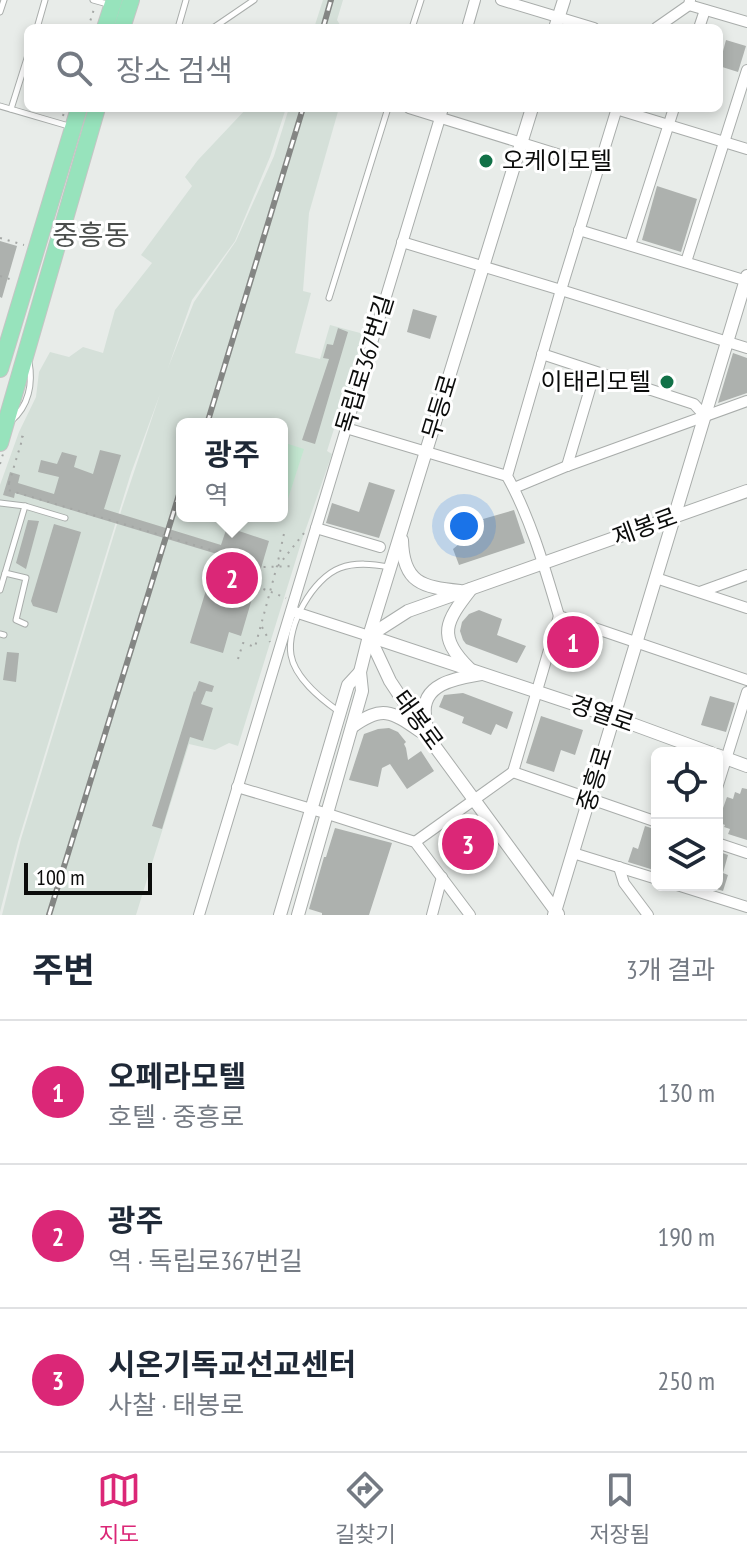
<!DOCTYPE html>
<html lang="ko">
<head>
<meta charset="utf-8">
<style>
  :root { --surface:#fff; --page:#f2f2f3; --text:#1f2937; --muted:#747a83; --line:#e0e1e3; --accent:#db2777 }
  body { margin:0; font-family:"PT Sans Narrow","Noto Sans KR",sans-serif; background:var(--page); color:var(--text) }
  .controls { position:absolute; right:24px; bottom:24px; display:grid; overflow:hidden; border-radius:12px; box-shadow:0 4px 12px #0003 }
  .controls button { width:72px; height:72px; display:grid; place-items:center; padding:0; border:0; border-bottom:2px solid var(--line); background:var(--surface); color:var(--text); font:40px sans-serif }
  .scale { position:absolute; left:24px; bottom:20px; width:128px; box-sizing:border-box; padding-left:8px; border:4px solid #0b0c0b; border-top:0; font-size:22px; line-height:28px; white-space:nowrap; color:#0b0c0b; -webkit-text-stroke:6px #fff; paint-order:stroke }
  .you { position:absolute; left:464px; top:526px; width:28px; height:28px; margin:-20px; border:6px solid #fff; border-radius:50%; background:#1a73e8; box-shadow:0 0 0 12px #1a73e833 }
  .badge { display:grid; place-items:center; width:52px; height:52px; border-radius:50%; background:var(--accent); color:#fff; font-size:26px; font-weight:700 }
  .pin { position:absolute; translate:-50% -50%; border:4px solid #fff; box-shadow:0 2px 8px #0006 }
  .popup { position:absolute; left:176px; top:418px; width:112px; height:104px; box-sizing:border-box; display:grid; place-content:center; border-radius:12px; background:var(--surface); filter:drop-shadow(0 2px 6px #0005); font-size:26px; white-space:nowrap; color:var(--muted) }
  .popup b { font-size:30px; color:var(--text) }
  .popup::after { content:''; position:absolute; left:50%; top:100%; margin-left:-16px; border:16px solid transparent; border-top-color:var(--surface) }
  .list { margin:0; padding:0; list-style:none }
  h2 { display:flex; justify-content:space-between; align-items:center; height:104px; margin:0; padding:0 32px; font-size:34px }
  h2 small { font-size:26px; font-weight:400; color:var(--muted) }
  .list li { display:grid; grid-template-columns:52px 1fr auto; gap:24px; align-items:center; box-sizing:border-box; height:144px; padding:0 32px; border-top:2px solid var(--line) }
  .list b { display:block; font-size:30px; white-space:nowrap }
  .list p { margin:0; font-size:26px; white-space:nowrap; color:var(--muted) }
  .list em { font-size:26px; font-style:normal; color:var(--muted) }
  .icon { flex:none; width:44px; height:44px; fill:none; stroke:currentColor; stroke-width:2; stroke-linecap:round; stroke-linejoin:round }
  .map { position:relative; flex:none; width:747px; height:915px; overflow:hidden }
  .search { position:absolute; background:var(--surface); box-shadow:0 4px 12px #0003; left:24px; right:24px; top:24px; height:88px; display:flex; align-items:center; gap:20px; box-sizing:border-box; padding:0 28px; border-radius:12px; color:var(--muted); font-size:30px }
  .sheet { height:536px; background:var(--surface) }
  nav { display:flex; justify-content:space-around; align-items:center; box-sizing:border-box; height:112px; border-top:2px solid var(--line); background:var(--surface); font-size:22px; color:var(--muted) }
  nav a { display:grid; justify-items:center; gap:4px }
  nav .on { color:var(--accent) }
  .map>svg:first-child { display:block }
  .built { fill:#d5e0d9; fill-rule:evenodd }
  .green { fill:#c3e6d0 }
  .building { fill:#adb1ae }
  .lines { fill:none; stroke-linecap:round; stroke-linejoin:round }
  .service-casing { stroke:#a9adab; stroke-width:7 }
  .minor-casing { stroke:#a9adab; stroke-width:12 }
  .tertiary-casing { stroke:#a9adab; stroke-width:14 }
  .primary-casing { stroke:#c4c5c4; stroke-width:18 }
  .path { stroke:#a4a7a5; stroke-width:2; stroke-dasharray:2 6; stroke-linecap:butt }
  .service { stroke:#fff; stroke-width:5 }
  .minor { stroke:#fff; stroke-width:10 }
  .tertiary { stroke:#fff; stroke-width:12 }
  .primary { stroke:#97e3bc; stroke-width:16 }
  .rail-casing { stroke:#848684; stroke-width:6 }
  .rail { stroke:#fff; stroke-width:3; stroke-dasharray:9; stroke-linecap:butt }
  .path-bridge { stroke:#a4a7a5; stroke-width:2; stroke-dasharray:2 6; stroke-linecap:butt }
  .poi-dot { fill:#117147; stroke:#fff; stroke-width:3 }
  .labels { text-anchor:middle; stroke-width:6; stroke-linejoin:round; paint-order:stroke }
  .poi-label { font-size:24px; fill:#0b0c0b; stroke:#fff; text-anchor:start }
  .street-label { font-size:24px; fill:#0b0c0b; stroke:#fff }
  .quarter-label { font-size:28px; fill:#4a4d4b; stroke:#fff }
</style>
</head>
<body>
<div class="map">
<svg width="747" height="915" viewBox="0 0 747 915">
  <rect width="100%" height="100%" fill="#e8ece9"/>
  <g class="built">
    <polygon points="323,0 343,0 337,20 342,28 314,28"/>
    <path d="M247,108H286L270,157L235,241L192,300L168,368L194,302L236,241L274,156L289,108H339L309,213L303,291L311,293L295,353L320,359L330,325L364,334L327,451L332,454L302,540L238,746L229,743L215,750L189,744L136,915H2L21,839L122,508L160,394L131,473L102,567L18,842L0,912V485L19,432L36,397L39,372L50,352L69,357L83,347L103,353L115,310L152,263L141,255L192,186L185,177L198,160ZM182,424H282V516H182Z"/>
  </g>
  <polygon class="green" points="282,442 304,449 285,508 282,507"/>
  <g class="building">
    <polygon points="726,40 746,46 738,72 719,66"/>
    <polygon points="657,186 697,199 681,252 642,240"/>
    <polygon points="0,241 17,246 2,298 0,297"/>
    <polygon points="413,309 437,316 430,339 407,332"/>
    <polygon points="338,328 348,332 315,444 302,440 329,359 323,358 327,344 333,345"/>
    <polygon points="733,353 747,358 747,393 718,403"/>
    <polygon points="100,450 121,455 104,509 221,545 227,527 269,541 241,636 229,632 223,653 190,643 217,554 15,493 14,498 3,495 10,472 20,475 18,483 54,494 59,477 38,472 41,460 57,464 62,452 77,456 74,467 93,474"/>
    <polygon points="369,482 395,490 379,538 326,523 332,503 359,512"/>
    <polygon points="514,510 525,543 459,565 453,549 459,544 461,539 482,531 479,523 484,521 483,519"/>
    <polygon points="28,520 39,521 26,569 16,563"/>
    <polygon points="54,524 81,532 57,613 33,606 31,601"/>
    <polygon points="479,610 502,619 497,635 526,646 517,663 466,644 463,640 460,631 462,622 469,614"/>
    <polygon points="7,652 19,653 16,682 3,680"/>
    <polygon points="199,681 214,686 212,692 206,691 201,704 213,708 203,741 190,737 162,829 152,826 194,691 195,692"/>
    <polygon points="463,693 513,712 507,729 496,724 491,735 462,723 464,717 439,707 444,695"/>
    <polygon points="710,696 735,703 726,732 701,725"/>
    <polygon points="541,716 583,730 575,755 561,750 554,772 526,763"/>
    <polygon points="389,728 398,732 406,742 404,744 406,748 408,760 421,751 434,771 407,789 390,764 382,768 378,787 349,780 364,734 378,729"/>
    <polygon points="742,788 747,789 747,840 728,834 730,829 724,827 725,825 718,822 727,797 733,799 735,792 740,794"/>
    <polygon points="464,817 493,857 471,872 443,832"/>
    <polygon points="645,826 657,830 657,871 628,862 633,847 638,849"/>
    <polygon points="335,828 392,843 369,915 322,915 322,913 309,909 324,857 326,857"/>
    <polygon points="717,851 728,855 723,873 728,875 723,891 704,885 717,885"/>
  </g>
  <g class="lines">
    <g class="service-casing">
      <g id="service">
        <polyline points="93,0 111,5"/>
        <polyline points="0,12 4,0"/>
        <polyline points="37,28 45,0"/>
        <polyline points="178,28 186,0"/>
        <polyline points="213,28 254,0"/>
        <polyline points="412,28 421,0"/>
        <polyline points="0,106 72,127"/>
        <polyline points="11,109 28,55"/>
        <polyline points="329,298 388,108"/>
        <path d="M11,421C29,406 33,383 29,362"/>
        <polyline points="0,503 25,506 0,590"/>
        <polyline points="25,506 65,518"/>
        <polyline points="5,573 26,578 16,620 25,624"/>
        <polyline points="0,634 4,635"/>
        <path d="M338,711C320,698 295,678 291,655C286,626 313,578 340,568C356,562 373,564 389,567"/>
      </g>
    </g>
    <g class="minor-casing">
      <g id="minor">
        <polyline points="501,0 594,28"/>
        <polyline points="689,5 747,22"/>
        <polyline points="467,28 475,0"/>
        <polyline points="656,28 689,5 690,0"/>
        <polyline points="699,28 705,10"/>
        <polyline points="409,108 599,167"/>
        <polyline points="616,109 747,149"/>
        <polyline points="579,230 747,281"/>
        <polyline points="402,242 561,290 747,348"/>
        <polyline points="630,245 674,108"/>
        <polyline points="686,262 747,70"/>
        <polyline points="542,354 694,404 705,416"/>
        <polyline points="346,428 507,476"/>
        <polyline points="567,466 595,372"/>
        <polyline points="514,488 567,466 747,401"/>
        <polyline points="316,528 380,547"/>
        <polyline points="656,578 747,608"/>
        <polyline points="700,592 747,575"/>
        <polyline points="292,611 369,636"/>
        <path d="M559,616C545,569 531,519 507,476L561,290L617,108"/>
        <polyline points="559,616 747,680"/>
        <polyline points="513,772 559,616"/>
        <polyline points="513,772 657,822"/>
        <polyline points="237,787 328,814 415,842 470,915"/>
        <polyline points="717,788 747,692"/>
        <polyline points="415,842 513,772"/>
        <polyline points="717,843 747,853"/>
        <polyline points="573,853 657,879"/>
        <polyline points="619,867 624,883 648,915"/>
        <polyline points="677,885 747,907"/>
        <polyline points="199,915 443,108"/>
        <polyline points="432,915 442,877"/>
      </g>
    </g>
    <g class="tertiary-casing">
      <g id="tertiary">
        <polyline points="555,28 564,0"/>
        <path d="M402,540C403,583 422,587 460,591"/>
        <polyline points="369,636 408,611 747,491"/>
        <polyline points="369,636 613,717 711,753"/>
        <polyline points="369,636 390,681 417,722 558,914"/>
        <path d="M469,668C436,636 446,621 471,589"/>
        <path d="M352,727C382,705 391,711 420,731"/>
        <path d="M429,734C427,727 425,721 425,715C421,683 458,678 481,674"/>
        <polyline points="717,755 747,766"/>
        <polyline points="280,915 348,685 360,672"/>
        <polyline points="298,915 362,691 360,672 369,636 532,108"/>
        <polyline points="554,915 747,276"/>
      </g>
    </g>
    <g class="primary-casing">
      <g id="primary">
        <polyline points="105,28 114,0"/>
        <polyline points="122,28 131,0"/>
        <polyline points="0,369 79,108"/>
        <polyline points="0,443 97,108"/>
      </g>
    </g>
    <g class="path">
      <polyline points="88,28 94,9"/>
      <polyline points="63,116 65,108"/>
      <polyline points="0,238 24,245"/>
      <polyline points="0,276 13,280"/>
      <polyline points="0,464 3,454"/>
      <polyline points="9,483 23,437 17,435"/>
      <polyline points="218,552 263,567 294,566"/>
      <polyline points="278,566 304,533"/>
      <polyline points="256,586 286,598"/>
      <polyline points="262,627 270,642"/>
      <polyline points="238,659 243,643 255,647 277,566 285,529"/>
    </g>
    <use href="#service" class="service"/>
    <use href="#minor" class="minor"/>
    <use href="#tertiary" class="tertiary"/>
    <use href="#primary" class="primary"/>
    <g class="rail-casing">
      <g id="rail">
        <polyline points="323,28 331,0"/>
        <polyline points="207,424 303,108"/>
        <polyline points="49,915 182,485"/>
      </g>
    </g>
    <use href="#rail" class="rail"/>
    <polyline class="path-bridge" points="9,483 8,490 218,552"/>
  </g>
  <g class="poi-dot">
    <circle cx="486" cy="161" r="8"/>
    <circle cx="667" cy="382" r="8"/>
  </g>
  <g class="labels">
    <g class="poi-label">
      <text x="502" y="169">오케이모텔</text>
      <text x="651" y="390" text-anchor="end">이태리모텔</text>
    </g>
    <g class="street-label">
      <text transform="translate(365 364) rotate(-73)" y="8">독립로367번길</text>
      <text transform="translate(440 407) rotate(-73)" y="8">무등로</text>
      <text transform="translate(645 527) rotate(-20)" y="8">제봉로</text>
      <text transform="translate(602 714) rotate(19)" y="8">경열로</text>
      <text transform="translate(418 720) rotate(54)" y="8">태봉로</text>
      <text transform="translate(595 779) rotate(-73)" y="8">중흥로</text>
    </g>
    <g class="quarter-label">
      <text x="91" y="245">중흥동</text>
    </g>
  </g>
</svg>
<div class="controls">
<button><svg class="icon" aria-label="locate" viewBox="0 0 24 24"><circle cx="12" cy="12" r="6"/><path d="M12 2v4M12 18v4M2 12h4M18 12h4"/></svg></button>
<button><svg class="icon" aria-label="layers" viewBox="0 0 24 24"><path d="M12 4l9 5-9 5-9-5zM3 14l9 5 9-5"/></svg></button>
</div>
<div class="scale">100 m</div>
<div class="you"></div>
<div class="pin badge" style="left:573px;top:642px">1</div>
<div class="pin badge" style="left:232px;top:578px">2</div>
<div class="popup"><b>광주</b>역</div>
<div class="pin badge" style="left:468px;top:844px">3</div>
<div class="search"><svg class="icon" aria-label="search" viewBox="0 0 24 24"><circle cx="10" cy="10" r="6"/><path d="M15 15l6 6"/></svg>장소 검색</div>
</div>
<section class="sheet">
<h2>주변<small>3개 결과</small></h2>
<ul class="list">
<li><span class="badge">1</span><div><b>오페라모텔</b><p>호텔 · 중흥로</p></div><em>130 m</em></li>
<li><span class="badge">2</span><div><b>광주</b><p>역 · 독립로367번길</p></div><em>190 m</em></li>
<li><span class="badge">3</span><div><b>시온기독교선교센터</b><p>사찰 · 태봉로</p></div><em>250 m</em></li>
</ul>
</section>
<nav>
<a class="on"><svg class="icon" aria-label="map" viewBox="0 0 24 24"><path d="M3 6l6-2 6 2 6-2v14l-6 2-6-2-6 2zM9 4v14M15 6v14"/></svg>지도</a>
<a><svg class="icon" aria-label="directions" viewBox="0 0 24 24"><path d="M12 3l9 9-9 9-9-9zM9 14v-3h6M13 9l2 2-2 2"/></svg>길찾기</a>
<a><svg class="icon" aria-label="saved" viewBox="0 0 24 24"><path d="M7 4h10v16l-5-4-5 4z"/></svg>저장됨</a>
</nav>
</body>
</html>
